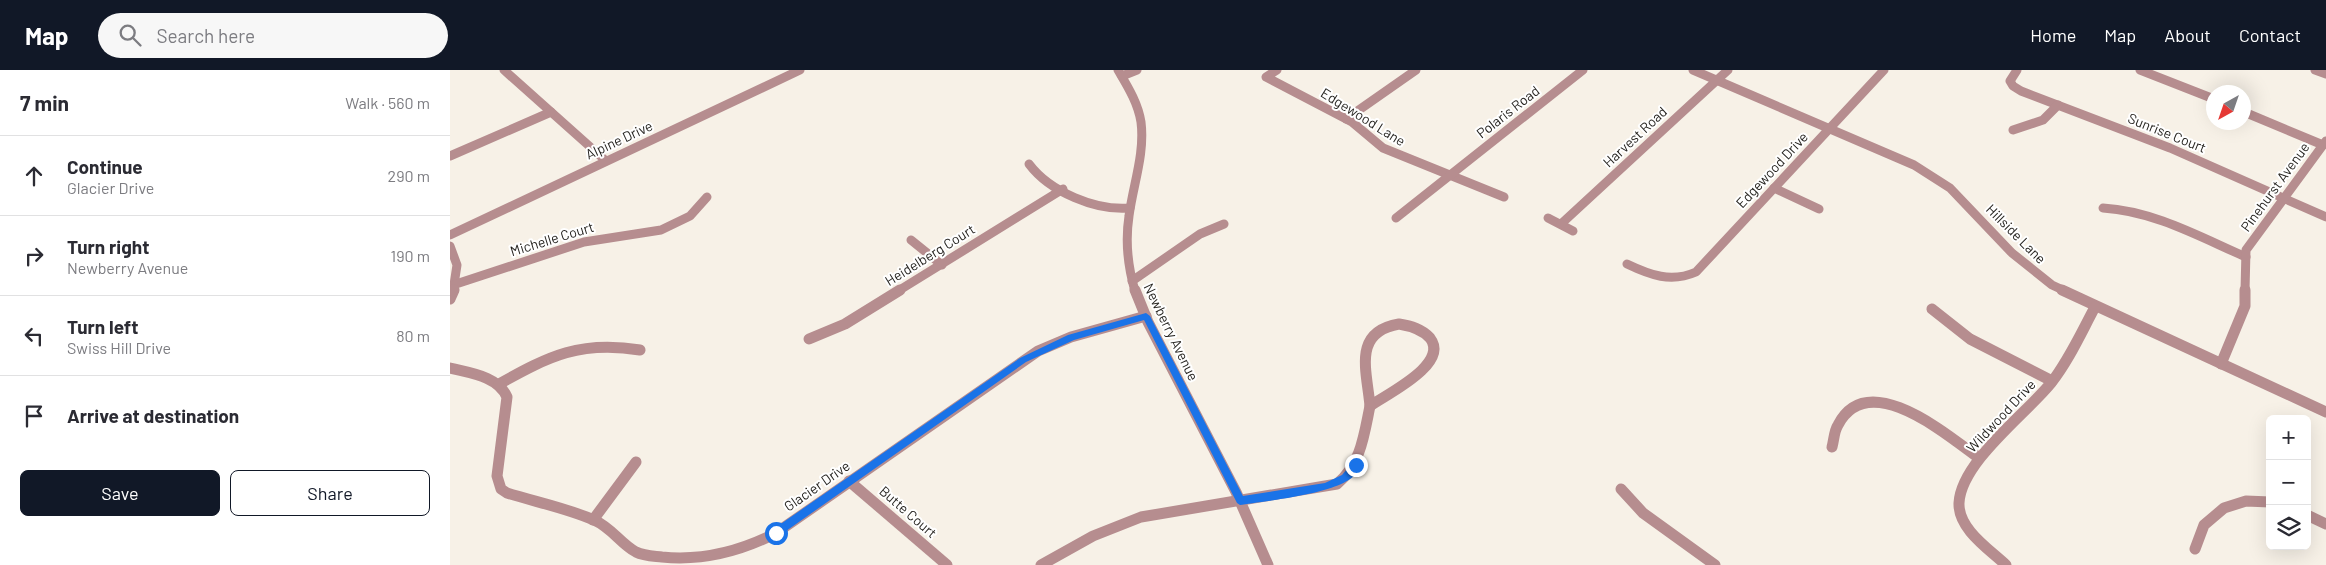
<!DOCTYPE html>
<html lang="en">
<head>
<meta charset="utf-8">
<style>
  :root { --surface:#fff; --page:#f7f7f7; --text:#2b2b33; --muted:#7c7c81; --line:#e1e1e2; --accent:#111827 }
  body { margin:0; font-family:Barlow,sans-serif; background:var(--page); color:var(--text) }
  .controls { position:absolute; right:15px; bottom:15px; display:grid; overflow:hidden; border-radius:8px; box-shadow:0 5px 20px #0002 }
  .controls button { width:45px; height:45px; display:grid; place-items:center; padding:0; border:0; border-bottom:1px solid var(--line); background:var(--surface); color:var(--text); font:25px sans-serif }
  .compass { position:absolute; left:1756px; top:15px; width:45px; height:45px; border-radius:50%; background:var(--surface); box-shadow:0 5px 20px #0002; rotate:220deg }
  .stop { position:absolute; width:15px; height:15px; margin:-11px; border:4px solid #1a73e8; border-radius:50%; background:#fff }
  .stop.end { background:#1a73e8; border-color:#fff; box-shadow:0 1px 5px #0008 }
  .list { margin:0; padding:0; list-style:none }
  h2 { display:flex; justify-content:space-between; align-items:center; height:65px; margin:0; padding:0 20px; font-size:21px }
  h2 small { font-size:16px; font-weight:400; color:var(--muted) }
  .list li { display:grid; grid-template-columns:32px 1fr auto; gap:15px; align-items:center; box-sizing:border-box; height:80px; padding:0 20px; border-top:1px solid var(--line) }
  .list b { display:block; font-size:19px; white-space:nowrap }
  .list p { margin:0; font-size:16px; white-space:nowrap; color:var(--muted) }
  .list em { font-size:16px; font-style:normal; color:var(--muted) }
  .actions { display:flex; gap:10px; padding:15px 20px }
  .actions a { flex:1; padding:11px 0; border:1px solid var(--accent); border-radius:8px; text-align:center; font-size:18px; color:var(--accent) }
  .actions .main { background:var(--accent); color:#fff }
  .icon { flex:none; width:28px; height:28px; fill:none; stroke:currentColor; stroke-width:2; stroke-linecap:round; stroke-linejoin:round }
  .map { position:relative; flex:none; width:1876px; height:495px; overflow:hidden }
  header { display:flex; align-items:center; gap:30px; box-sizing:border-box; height:70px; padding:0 25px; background:var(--accent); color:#fff }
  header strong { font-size:24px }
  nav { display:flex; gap:28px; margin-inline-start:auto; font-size:18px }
  .search { width:350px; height:45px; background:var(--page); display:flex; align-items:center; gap:12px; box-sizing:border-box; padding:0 18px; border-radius:28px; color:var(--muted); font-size:19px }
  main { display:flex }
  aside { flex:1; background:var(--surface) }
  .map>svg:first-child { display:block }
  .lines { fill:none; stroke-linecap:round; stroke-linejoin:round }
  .minor-far1 { stroke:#b68d8f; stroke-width:9 }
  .minor { stroke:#b68d8f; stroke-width:11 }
  .route { fill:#1a73e8 }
  .labels { text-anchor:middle; stroke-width:4; stroke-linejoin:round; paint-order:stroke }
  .street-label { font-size:14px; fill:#211f1b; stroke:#fff }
</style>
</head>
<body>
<header>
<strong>Map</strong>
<div class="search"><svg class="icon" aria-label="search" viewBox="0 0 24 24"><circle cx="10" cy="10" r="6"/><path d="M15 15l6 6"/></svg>Search here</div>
<nav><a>Home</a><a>Map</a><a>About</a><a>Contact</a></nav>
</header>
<main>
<aside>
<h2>7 min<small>Walk · 560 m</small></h2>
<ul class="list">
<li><svg class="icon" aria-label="ahead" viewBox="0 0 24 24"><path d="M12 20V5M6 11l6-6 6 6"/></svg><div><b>Continue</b><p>Glacier Drive</p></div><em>290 m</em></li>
<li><svg class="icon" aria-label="right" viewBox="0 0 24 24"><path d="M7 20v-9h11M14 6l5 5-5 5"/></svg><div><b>Turn right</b><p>Newberry Avenue</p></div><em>190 m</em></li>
<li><svg class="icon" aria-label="left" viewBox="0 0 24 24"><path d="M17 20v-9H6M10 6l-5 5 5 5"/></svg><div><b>Turn left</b><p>Swiss Hill Drive</p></div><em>80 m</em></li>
<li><svg class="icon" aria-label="arrive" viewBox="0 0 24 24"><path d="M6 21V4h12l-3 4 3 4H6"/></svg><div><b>Arrive at destination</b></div></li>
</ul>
<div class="actions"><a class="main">Save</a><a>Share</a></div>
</aside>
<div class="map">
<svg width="1876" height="495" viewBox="0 0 1876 495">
  <rect width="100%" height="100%" fill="#f7f1e7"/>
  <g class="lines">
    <g class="minor-far1">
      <polyline points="54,0 156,91"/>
      <path d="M668,0C678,17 688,33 691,52C695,84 683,115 679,146C675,172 678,197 685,221"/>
      <polyline points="827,0 816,7 902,52 933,78 1054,127"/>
      <polyline points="1243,0 1464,95 1500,118 1562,183 1602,215 1615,221"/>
      <polyline points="1567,0 1560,11 1563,16 1571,21 1720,78 1876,147"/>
      <polyline points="1690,0 1764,29"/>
      <polyline points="1865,0 1876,4"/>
      <polyline points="672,6 687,0"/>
      <polyline points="1794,42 1873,75"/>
      <polyline points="896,49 966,0"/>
      <polyline points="1563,60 1593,50 1608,35"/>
      <polyline points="0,86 101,42"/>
      <path d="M579,94C600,122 646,141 680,138"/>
      <polyline points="1324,118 1369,139"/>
      <path d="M1653,138C1704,141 1750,167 1796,187"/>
      <polyline points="946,148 1133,0"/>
      <polyline points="1098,148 1123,161"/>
      <polyline points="1111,154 1278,0"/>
      <polyline points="0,165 350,0"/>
      <polyline points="461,170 492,195"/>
      <polyline points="0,176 7,195 3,221"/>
      <path d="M1177,194C1200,205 1221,213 1246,202L1434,0"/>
      <polyline points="682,211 750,164 774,154"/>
      <polyline points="6,214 134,172 211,160 240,146 257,127"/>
      <polyline points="448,221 613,119"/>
      <polyline points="1795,221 1796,180 1876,71"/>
    </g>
    <g class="minor">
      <polyline points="685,220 698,252 786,422 818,495"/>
      <polyline points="1612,220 1876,342"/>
      <polyline points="0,229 4,220"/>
      <polyline points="1482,239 1520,269 1602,311"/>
      <path d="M949,254C961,256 972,259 980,268C1000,294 937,324 920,336C917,301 902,262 949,254Z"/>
      <polyline points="359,269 395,254 450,220"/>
      <polyline points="1771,294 1795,236 1795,220"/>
      <path d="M0,298C20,303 48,306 57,327L47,406L51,419L57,423C86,432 116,438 144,450C162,458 171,474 186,482C194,486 204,486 212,487C252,491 291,481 326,463L588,281L621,267L696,246"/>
      <path d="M49,314C99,286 131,270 190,280"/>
      <path d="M1382,377C1384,370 1384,361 1388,355C1418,297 1497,365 1529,388"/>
      <polyline points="399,411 497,495"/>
      <polyline points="1171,419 1193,443 1265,495"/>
      <polyline points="1857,445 1876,454"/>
      <polyline points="143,450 186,392"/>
      <polyline points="1745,479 1754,455 1774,438 1796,431 1820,432"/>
      <path d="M591,495L643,466L691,447L887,414C911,394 914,365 920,336"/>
      <path d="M1556,495C1539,479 1508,459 1509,433C1511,392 1576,344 1601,313C1619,290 1631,263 1645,237"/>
    </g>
  </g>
  <path class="route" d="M696,243L700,246L793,426L875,413L892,405L903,392H909C917,423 810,431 790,435L787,433L694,250L624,270L576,292L329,466H322V460L570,288L618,265Z"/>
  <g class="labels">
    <g class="street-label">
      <text transform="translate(1058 42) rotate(-38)" y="5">Polaris Road</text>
      <text transform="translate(913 47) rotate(32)" y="5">Edgewood Lane</text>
      <text transform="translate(1717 63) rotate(22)" y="5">Sunrise Court</text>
      <text transform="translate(1185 67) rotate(-43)" y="5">Harvest Road</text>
      <text transform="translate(169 70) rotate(-25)" y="5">Alpine Drive</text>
      <text transform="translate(1322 100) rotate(-47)" y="5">Edgewood Drive</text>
      <text transform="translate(1825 117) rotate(-54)" y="5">Pinehurst Avenue</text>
      <text transform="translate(1566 164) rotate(45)" y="5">Hillside Lane</text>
      <text transform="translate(102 169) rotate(-17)" y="5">Michelle Court</text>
      <text transform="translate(480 185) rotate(-32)" y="5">Heidelberg Court</text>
      <text transform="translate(721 262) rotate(64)" y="5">Newberry Avenue</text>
      <text transform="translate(1551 346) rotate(-47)" y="5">Wildwood Drive</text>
      <text transform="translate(367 416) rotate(-35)" y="5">Glacier Drive</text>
      <text transform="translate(458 442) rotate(41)" y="5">Butte Court</text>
    </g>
  </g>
</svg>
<div class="controls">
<button>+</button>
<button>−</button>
<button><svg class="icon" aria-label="layers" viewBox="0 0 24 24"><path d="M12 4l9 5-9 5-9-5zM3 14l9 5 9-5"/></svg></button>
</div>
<svg class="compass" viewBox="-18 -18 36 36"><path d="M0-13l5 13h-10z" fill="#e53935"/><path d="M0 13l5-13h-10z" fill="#7c7c81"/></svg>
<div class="stop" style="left:326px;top:463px"></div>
<div class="stop end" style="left:906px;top:395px"></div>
</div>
</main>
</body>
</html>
